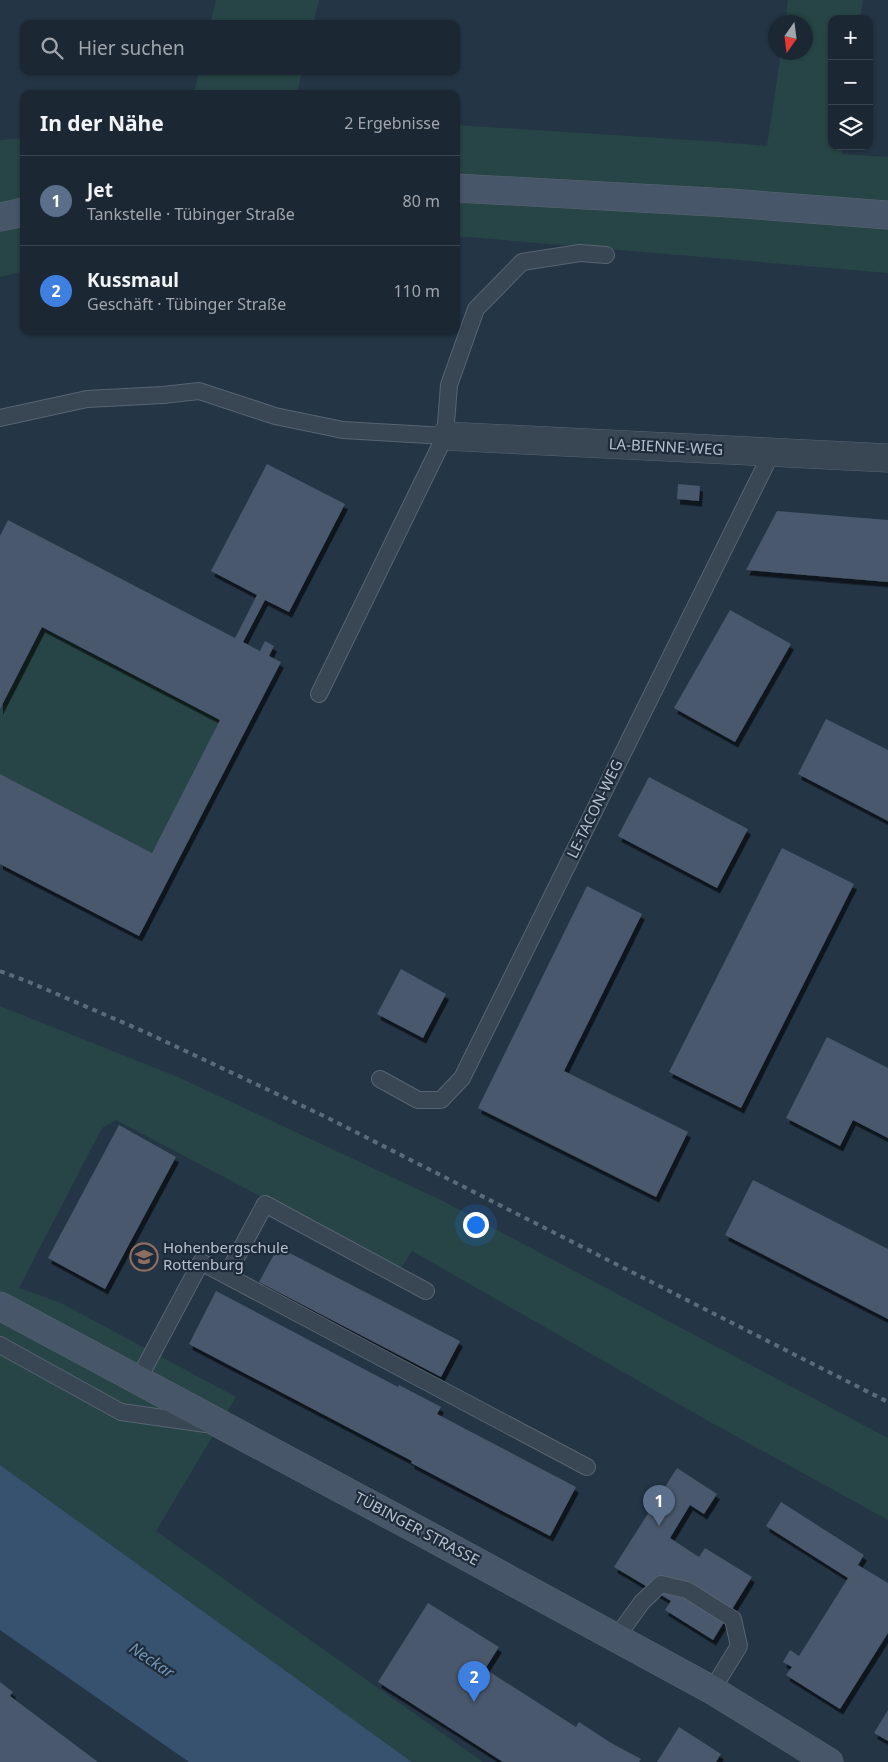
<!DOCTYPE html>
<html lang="de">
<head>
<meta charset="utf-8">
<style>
  :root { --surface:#1b2834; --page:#24303c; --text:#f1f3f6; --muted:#a0a6ac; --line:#39444f; --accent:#1a73e8 }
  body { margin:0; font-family:"Noto Sans",sans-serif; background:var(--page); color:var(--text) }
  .controls { position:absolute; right:15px; top:15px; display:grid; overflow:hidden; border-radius:10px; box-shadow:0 1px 4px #0004 }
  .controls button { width:45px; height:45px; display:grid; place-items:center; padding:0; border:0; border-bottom:1px solid var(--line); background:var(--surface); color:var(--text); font:25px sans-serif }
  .compass { position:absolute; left:768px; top:15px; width:45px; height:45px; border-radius:50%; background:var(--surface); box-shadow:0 1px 4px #0004; rotate:194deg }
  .you { position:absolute; left:475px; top:1224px; width:18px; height:18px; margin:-12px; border:4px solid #fff; border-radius:50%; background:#1a73e8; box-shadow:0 0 0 8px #1a73e833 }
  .badge { display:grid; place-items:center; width:32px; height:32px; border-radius:50%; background:var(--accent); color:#fff; font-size:16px; font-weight:700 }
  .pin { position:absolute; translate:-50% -41px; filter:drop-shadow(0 1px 2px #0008) }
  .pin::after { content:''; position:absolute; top:26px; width:18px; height:15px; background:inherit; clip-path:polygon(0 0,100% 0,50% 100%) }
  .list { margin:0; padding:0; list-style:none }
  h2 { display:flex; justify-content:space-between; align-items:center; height:65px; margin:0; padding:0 20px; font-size:21px }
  h2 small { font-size:16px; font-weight:400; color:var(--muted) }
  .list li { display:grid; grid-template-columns:32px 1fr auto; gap:15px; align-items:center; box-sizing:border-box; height:90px; padding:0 20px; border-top:1px solid var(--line) }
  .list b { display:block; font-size:19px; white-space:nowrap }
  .list p { margin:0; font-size:16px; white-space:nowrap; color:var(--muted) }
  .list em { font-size:16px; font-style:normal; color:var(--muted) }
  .icon { flex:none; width:28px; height:28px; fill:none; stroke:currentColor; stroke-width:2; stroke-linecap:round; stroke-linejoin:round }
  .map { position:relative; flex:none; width:888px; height:1762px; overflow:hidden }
  .search { position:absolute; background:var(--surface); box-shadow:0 1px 4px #0004; left:20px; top:20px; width:440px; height:55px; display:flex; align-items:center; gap:12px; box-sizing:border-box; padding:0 18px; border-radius:10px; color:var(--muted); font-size:19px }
  .panel { position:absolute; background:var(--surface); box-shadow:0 1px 4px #0004; left:20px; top:90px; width:440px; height:245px; border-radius:10px }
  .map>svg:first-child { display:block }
  .green { fill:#274546 }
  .water { fill:#37526e }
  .building { fill:#48596c; filter:url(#shadow) }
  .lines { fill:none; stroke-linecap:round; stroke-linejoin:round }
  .lane-casing { stroke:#586472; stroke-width:18 }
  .street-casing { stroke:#586472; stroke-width:29 }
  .secondary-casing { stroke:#586472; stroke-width:29 }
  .lane { stroke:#394654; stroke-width:16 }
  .street { stroke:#394654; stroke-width:28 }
  .secondary { stroke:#475668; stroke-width:28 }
  .rail { stroke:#5b6b7c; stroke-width:4; stroke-dasharray:5 5; stroke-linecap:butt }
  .labels { text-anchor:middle; stroke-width:4.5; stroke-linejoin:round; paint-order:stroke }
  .street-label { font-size:15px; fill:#b7c1ce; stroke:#1e2b3a }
  .poi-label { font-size:15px; fill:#b7c1ce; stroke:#1e2b3a; text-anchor:start }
  .water-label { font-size:16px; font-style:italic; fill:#7495b4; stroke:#1e2b3a }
</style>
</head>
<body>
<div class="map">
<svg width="888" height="1762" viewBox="0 0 888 1762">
  <defs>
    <filter id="shadow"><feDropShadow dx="3" dy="5.5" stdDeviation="0" flood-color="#0009"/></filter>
  </defs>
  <rect width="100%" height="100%" fill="#243545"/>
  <g class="green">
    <polygon points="216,0 319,0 313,24 210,24"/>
    <polygon points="788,0 863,0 860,19 832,19 832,146 843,146 842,154 888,157 888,273 468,237 456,238 456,125 721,142 767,146 781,53 806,52 806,22 785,22"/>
    <polygon points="199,71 302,71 297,94 194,94"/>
    <polygon points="24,138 24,271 0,277 0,140"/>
    <polygon points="42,627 220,720 152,853 0,774 0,709"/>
    <polygon points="0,1006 178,1077 441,1200 888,1438 888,1520 703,1418 412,1251 400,1270 116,1120 102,1128 19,1288 61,1303 236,1397 156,1531 483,1762 412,1762 0,1465"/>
  </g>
  <polygon class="water" points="0,1465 412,1762 189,1762 0,1630"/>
  <g class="building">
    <polygon points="267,464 345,504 289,612 265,600 243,642 260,651 265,641 274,646 269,656 281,662 139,936 0,864 0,774 152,853 220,720 42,627 0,709 0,536 8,520 235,638 257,595 211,571"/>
    <polygon points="678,484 700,486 699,501 677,499"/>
    <polygon points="777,511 888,520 888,582 746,570"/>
    <polygon points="730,610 791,644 735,742 674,708"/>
    <polygon points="826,719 888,750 888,821 798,774"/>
    <polygon points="649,777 748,829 717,888 618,836"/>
    <polygon points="782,848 854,884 741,1108 669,1072"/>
    <polygon points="587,886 642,914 564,1071 688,1132 656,1197 478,1108"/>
    <polygon points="401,969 446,994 423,1038 377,1014"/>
    <polygon points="827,1037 888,1068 888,1138 853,1120 840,1146 786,1118"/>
    <polygon points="119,1125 176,1157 105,1289 48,1258"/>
    <polygon points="753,1180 888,1249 888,1319 725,1235"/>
    <polygon points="278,1247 460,1341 441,1377 259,1282"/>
    <polygon points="216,1291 398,1387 399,1385 441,1407 437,1414 576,1487 550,1536 411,1463 412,1461 189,1344"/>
    <polygon points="677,1468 717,1494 704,1514 690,1505 670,1538 699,1557 705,1548 752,1577 713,1640 665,1610 671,1601 614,1567"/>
    <polygon points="781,1502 864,1555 858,1565 888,1583 888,1633 840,1709 786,1675 792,1667 783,1662 790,1650 799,1656 848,1578 766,1526"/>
    <polygon points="428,1603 499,1647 485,1669 576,1727 579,1722 611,1743 641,1759 639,1762 503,1762 378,1682"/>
    <polygon points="0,1682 13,1692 10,1696 98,1762 0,1762"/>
    <polygon points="888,1710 888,1741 874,1733"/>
    <polygon points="679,1727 721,1754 716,1762 657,1762"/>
  </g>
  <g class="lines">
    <g class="lane-casing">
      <g id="lane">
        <polyline points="0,418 87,399 163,395 199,391 275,416 343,430 445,436"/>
        <polyline points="319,694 445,436 449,385 476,309 522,262 580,253 606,255"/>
        <polyline points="380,1079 418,1100 441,1100 462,1078 772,452"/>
        <polyline points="227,1275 265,1204 426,1291"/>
        <polyline points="0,1345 121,1412 206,1424"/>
        <polyline points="138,1380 201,1262 587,1467"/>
        <polyline points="616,1638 642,1602 661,1584 687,1590 733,1619 739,1646 712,1690"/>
      </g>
    </g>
    <g class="street-casing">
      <polyline id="street" points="445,436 888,458"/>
    </g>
    <g class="secondary-casing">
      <g id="secondary">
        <polyline points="456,188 730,203 888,215"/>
        <polyline points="0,217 24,212"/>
        <polyline points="0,1306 418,1530 712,1690 829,1762"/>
      </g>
    </g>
    <use href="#lane" class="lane"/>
    <use href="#street" class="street"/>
    <use href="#secondary" class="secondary"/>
    <polyline class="rail" points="0,971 29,982 145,1032 326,1117 888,1402"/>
  </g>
  <defs>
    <g id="school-ring" transform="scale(1.4375)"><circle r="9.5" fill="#1e2b3a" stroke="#8d6e63" stroke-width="1.5"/><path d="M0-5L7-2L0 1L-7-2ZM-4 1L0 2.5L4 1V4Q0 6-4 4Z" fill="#8d6e63"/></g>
  </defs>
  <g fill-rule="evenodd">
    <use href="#school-ring" x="144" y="1257"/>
  </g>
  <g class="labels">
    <g class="street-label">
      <text transform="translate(666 447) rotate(3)" y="5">LA-BIENNE-WEG</text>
      <text transform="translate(595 809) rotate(-64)" y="5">LE-TACON-WEG</text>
      <text transform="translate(417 1529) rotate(28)" y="5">TÜBINGER STRASSE</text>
    </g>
    <g class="poi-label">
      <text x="163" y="1253">Hohenbergschule<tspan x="163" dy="17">Rottenburg</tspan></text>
    </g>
    <g class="water-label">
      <text transform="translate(152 1660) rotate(34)" y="6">Neckar</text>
    </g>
  </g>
</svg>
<div class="controls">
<button>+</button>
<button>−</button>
<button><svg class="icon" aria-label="layers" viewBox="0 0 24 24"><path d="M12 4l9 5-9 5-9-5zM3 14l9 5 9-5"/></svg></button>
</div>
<svg class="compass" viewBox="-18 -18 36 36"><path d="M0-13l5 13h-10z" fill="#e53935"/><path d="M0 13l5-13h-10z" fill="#a0a6ac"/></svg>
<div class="you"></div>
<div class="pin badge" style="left:659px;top:1526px;background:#5c6f8a">1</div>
<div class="pin badge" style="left:474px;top:1702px;background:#3f7fe0">2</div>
<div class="search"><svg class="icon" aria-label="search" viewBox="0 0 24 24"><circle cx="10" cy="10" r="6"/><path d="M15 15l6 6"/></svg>Hier suchen</div>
<section class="panel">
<h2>In der Nähe<small>2 Ergebnisse</small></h2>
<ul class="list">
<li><span class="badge" style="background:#5c6f8a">1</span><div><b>Jet</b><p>Tankstelle · Tübinger Straße</p></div><em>80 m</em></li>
<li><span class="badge" style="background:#3f7fe0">2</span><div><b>Kussmaul</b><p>Geschäft · Tübinger Straße</p></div><em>110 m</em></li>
</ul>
</section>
</div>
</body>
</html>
